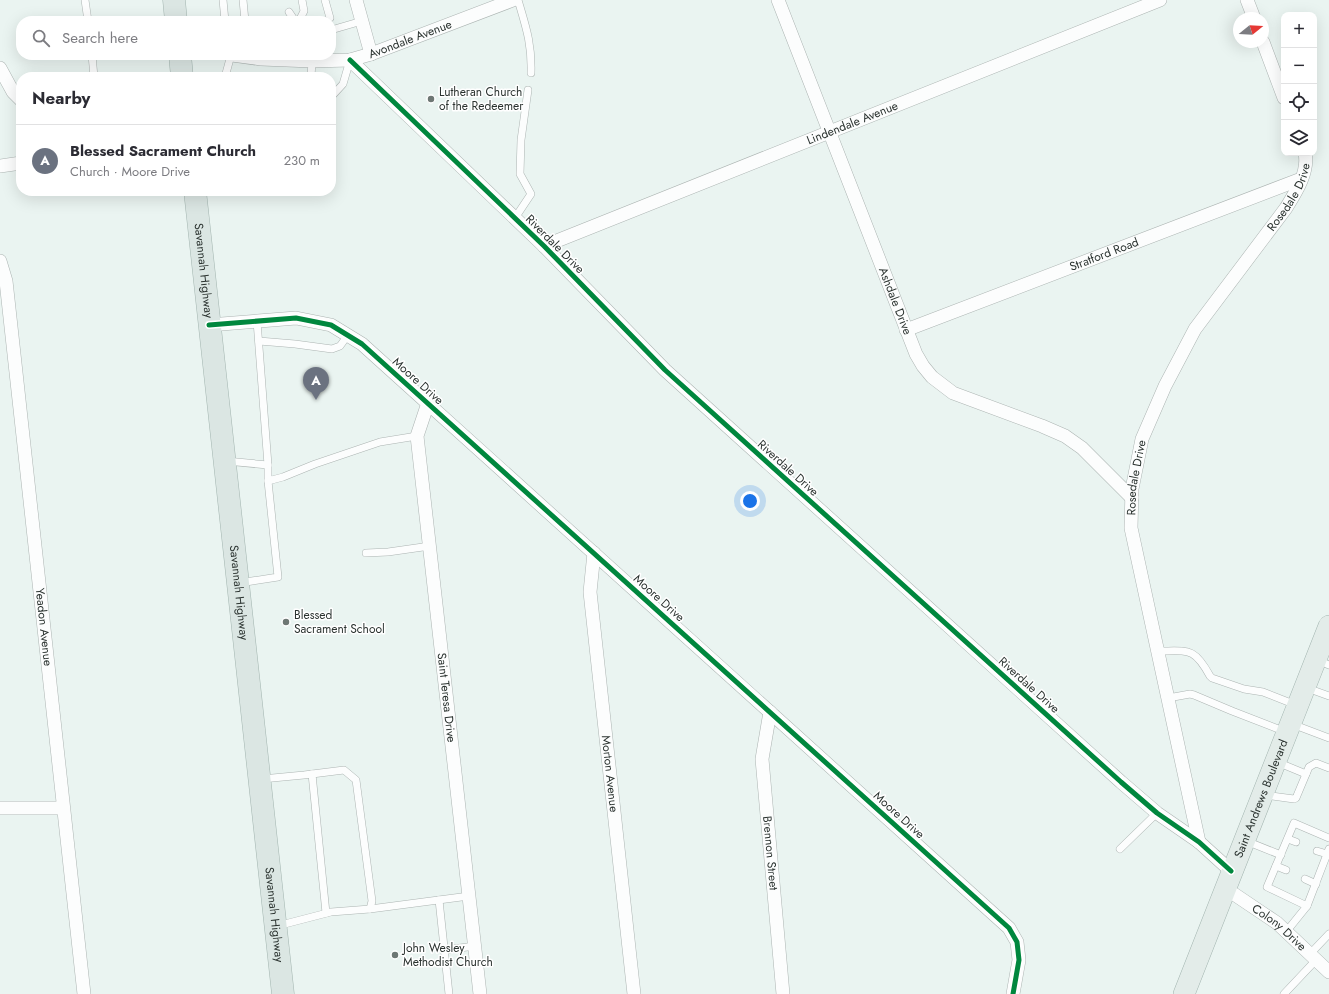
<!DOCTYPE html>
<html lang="en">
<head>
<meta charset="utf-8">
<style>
  :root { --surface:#fff; --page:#f2f2f3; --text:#2b2b33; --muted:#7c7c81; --line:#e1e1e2; --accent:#6e7774 }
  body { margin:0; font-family:Jost,sans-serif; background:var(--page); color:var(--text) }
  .controls { position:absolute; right:12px; top:12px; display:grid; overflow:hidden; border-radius:8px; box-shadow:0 4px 16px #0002 }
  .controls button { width:36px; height:36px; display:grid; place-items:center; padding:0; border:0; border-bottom:1px solid var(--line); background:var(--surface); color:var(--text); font:20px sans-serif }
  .compass { position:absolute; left:1233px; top:12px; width:36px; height:36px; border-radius:50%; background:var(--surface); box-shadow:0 4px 16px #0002; rotate:72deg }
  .you { position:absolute; left:750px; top:501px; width:14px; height:14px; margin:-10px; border:3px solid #fff; border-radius:50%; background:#1a73e8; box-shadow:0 0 0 6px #1a73e833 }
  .badge { display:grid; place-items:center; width:26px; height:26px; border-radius:50%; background:var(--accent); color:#fff; font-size:13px; font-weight:700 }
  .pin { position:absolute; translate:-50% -33px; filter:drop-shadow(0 1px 2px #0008) }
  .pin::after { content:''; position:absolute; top:21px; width:14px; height:12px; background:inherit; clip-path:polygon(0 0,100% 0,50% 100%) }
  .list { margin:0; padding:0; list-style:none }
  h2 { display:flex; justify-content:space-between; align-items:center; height:52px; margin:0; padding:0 16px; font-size:17px }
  h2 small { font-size:13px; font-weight:400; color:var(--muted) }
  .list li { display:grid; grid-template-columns:26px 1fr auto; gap:12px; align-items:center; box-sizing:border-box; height:72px; padding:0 16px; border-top:1px solid var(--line) }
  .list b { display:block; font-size:15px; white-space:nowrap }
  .list p { margin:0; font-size:13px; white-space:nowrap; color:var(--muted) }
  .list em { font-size:13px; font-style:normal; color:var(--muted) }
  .icon { flex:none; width:22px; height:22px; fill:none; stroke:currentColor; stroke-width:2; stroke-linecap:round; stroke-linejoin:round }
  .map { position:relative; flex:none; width:1329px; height:994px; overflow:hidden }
  .search { position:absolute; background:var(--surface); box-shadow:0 4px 16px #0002; left:16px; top:16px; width:320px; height:44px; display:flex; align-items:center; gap:10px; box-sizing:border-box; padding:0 14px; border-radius:16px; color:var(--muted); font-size:15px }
  .panel { position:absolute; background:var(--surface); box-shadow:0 4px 16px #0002; left:16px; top:72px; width:320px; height:124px; border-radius:16px }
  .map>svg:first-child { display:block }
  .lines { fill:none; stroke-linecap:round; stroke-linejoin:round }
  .service-casing { stroke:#acb4b2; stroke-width:8 }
  .minor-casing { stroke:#acb4b2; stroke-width:14 }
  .primary-casing { stroke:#a2b4af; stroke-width:22 }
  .trunk-casing { stroke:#a2b4af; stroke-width:23 }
  .service { stroke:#fcfdfd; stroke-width:7 }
  .minor { stroke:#fcfdfd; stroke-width:13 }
  .primary { stroke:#e3ece9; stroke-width:21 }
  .trunk { stroke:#dbe6e3; stroke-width:22 }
  .cycleway-casing { stroke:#fff; stroke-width:8 }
  .cycleway { stroke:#00873e; stroke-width:5 }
  .poi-dot { fill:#6e7774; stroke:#fff; stroke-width:1.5 }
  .labels { text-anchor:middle; stroke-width:3; stroke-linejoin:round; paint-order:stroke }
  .street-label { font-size:12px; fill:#2b3330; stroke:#fff }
  .poi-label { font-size:12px; fill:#2b3330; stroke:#fff; text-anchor:start }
</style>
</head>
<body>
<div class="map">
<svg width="1329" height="994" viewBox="0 0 1329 994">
  <rect width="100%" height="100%" fill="#eaf4f1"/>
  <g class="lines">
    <g class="service-casing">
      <g id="service">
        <polyline points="85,0 88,21"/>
        <polyline points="223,0 225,21"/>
        <polyline points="243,0 245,21"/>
        <polyline points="325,0 330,18"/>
        <path d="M518,0C526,27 532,44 531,73"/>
        <polyline points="289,12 295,21"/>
        <polyline points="299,21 304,11 302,0"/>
        <polyline points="331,30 362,21"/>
        <polyline points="92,55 94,77"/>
        <polyline points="225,77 231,55"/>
        <polyline points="311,77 312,61"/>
        <polyline points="331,97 343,84 350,60"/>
        <polyline points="515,218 531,194 520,174 521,140 528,90"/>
        <polyline points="257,321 268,465"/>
        <polyline points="259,341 295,344 332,349 340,346 348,335"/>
        <polyline points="226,461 268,465 268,481 283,477 315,464 380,442 417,436"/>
        <polyline points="366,553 388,552 430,546"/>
        <polyline points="239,583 278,577 268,481"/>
        <path d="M1158,651C1189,651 1194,647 1210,676L1212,678L1244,689L1263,692L1296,705"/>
        <polyline points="1318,660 1329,665"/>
        <polyline points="1307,688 1329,696"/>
        <polyline points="1168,698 1190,694 1194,695 1232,711 1286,732"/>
        <polyline points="1292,724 1329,738"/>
        <polyline points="1277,762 1306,774"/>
        <polyline points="312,774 326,913"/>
        <polyline points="262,779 304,775 344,770 356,780 372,901 370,909 331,912 277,926"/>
        <polyline points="1265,795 1294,799 1296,798 1309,767 1316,763 1329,768"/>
        <polyline points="1288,839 1296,842"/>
        <polyline points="1246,841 1281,855"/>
        <polyline points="1120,849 1157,813"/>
        <polyline points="1317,851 1327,854"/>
        <polyline points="1276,866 1286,870"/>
        <polyline points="1305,879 1316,884"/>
        <polyline points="439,900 449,994"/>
        <polyline points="1307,906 1267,887 1294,823 1329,838"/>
        <polyline points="370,909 469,896"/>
        <polyline points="1286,932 1307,906 1329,849"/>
        <polyline points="444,950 475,946"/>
        <polyline points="1310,954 1329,934"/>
        <polyline points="1284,994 1316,960"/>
      </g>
    </g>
    <g class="minor-casing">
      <g id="minor">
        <polyline points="356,0 371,54"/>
        <path id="s1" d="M778,0L916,354L923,366L932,377L953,393L1042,426L1065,436L1082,448L1132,498"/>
        <polyline points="1247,0 1254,18"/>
        <polyline points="1263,42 1284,98"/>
        <path id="s2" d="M232,55L261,59L312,61L350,60L371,54L513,0"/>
        <polyline points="350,60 544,246 665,370 1121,782 1157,813 1199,842 1231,871"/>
        <polyline points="0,68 13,92 21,100"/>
        <polyline points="0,166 21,163"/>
        <path id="s3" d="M544,246L1160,0"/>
        <path id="s4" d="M0,261L6,281L84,994"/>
        <polyline points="209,325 296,318 331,325 362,344 1009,928 1017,942 1019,960 1013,994"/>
        <path id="s5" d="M906,330L1301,179"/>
        <path id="s6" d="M428,403L417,436L480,994"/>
        <path id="s7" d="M594,553L590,592L634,994"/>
        <path id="s8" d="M770,712L762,759L783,994"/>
        <polyline points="0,808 63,808"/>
        <path id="s9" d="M1199,842L1131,528L1132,489L1142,439L1165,386L1195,329L1286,208C1296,192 1309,172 1305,153"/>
        <path id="s10" d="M1225,888L1277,923L1329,972"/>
      </g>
    </g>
    <g class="primary-casing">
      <g id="primary">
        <path id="s11" d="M1184,994L1329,626"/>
      </g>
    </g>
    <g class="trunk-casing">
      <g id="trunk">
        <polyline points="174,0 176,21"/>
        <polyline points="180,55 182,77"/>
        <path id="s12" d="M195,191L283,994"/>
      </g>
    </g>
    <use href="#service" class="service"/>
    <use href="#minor" class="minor"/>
    <use href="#primary" class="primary"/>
    <use href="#trunk" class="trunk"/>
    <g class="cycleway-casing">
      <g id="cycleway">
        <polyline points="350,60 544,246 665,370 1121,782 1157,813 1199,842 1231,871"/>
        <polyline points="209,325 296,318 331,325 362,344 1009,928 1017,942 1019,960 1013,994"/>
      </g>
    </g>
    <use href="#cycleway" class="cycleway"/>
  </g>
  <g class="poi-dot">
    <circle cx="431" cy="99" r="4"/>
    <circle cx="286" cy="622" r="4"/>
    <circle cx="395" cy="955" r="4"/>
  </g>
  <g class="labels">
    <g class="street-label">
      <text dy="4" stroke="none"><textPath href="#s2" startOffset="182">Avondale Avenue</textPath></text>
      <text dy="4" stroke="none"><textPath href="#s3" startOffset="332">Lindendale Avenue</textPath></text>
      <text dy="4" stroke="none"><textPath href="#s9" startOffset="696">Rosedale Drive</textPath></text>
      <text transform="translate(555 244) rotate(45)" y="4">Riverdale Drive</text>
      <text dy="4" stroke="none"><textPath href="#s5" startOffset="212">Stratford Road</textPath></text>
      <text dy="4" stroke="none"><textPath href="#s12" startOffset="80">Savannah Highway</textPath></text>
      <text dy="4" stroke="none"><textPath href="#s1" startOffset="323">Ashdale Drive</textPath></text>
      <text transform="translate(418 381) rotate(42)" y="4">Moore Drive</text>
      <text transform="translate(788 468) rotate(42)" y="4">Riverdale Drive</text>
      <text dy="4" stroke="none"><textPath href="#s9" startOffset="372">Rosedale Drive</textPath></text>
      <text dy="4" stroke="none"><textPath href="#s12" startOffset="404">Savannah Highway</textPath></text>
      <text transform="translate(659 598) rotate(42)" y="4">Moore Drive</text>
      <text dy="4" stroke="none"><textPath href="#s4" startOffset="369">Yeadon Avenue</textPath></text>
      <text transform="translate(1029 685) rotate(42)" y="4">Riverdale Drive</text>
      <text dy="4" stroke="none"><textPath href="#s6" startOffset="298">Saint Teresa Drive</textPath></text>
      <text dy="4" stroke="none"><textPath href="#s7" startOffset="222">Morton Avenue</textPath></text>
      <text dy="4" stroke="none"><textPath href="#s11" startOffset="210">Saint Andrews Boulevard</textPath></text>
      <text transform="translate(899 815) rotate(42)" y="4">Moore Drive</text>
      <text dy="4" stroke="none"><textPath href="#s8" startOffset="142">Brennon Street</textPath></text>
      <text dy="4" stroke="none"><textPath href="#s12" startOffset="728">Savannah Highway</textPath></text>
      <text dy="4" stroke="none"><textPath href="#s10" startOffset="67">Colony Drive</textPath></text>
    </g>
    <g class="poi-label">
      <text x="439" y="96">Lutheran Church<tspan x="439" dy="14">of the Redeemer</tspan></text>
      <text x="294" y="619">Blessed<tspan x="294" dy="14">Sacrament School</tspan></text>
      <text x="403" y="952">John Wesley<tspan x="403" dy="14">Methodist Church</tspan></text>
    </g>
  </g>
</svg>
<div class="controls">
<button>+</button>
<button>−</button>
<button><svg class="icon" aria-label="locate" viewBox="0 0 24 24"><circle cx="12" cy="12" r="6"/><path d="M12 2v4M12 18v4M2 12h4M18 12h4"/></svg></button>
<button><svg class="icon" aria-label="layers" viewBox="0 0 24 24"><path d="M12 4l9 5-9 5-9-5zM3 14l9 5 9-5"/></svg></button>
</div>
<svg class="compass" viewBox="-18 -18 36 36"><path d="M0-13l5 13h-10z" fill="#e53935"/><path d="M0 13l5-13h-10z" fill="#7c7c81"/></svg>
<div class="you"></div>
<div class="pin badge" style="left:316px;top:400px;background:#6b7280">A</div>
<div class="search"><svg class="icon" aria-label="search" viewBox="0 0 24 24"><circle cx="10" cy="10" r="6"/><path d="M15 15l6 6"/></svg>Search here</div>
<section class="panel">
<h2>Nearby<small></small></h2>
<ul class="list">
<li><span class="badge" style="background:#6b7280">A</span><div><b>Blessed Sacrament Church</b><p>Church · Moore Drive</p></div><em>230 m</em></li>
</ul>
</section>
</div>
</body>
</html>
